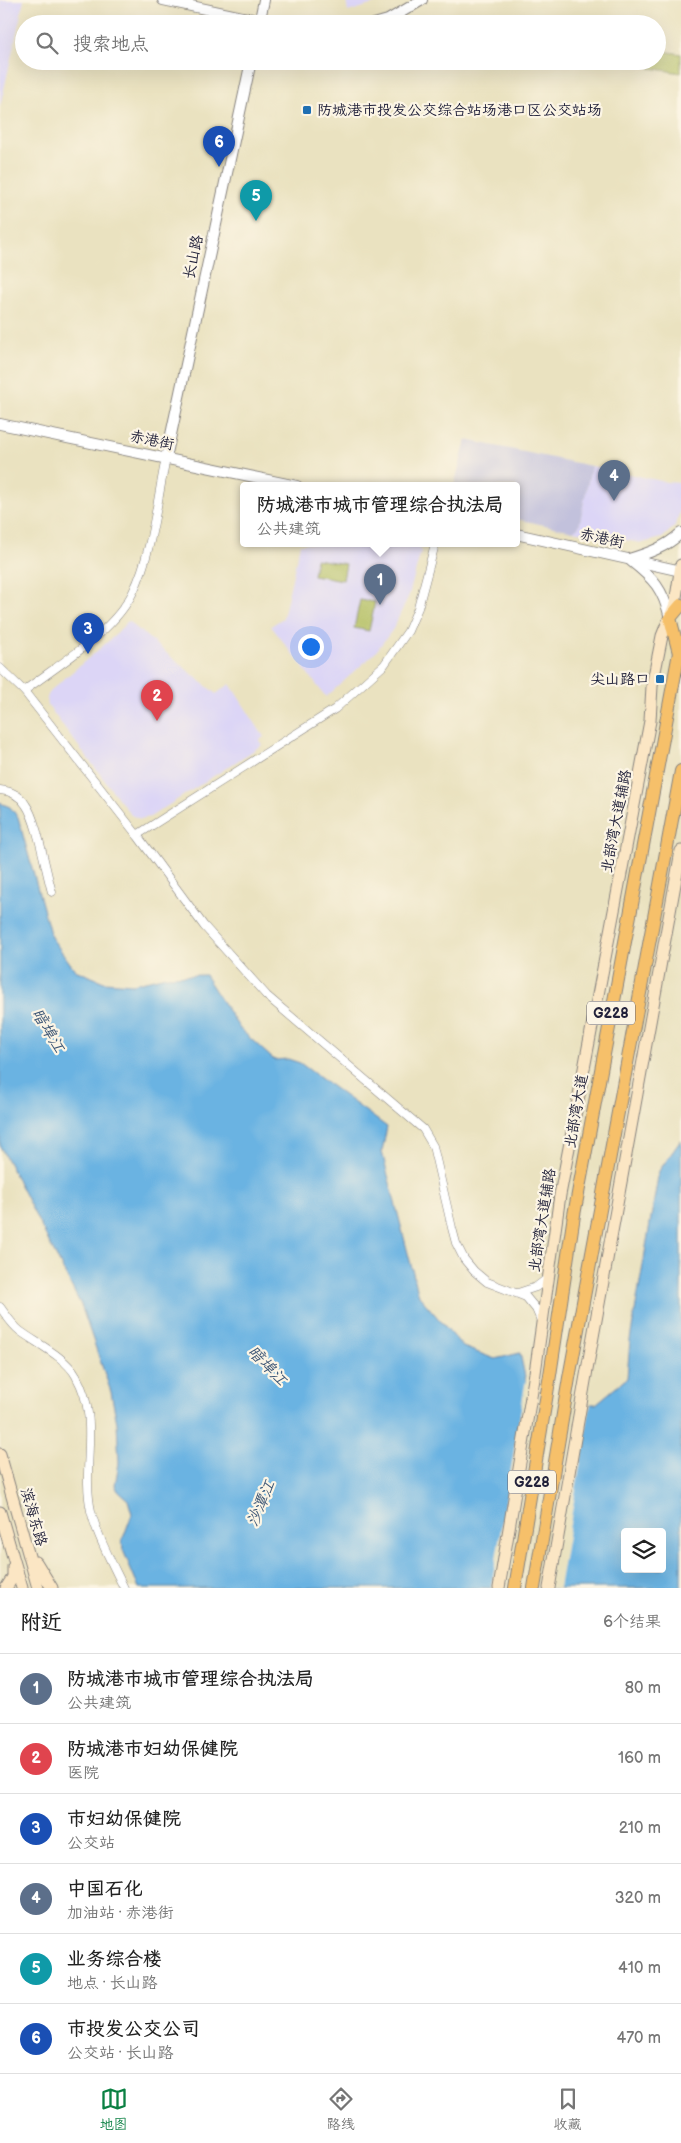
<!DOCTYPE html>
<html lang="zh">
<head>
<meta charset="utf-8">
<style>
  :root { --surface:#fff; --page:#f2f2f2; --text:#222; --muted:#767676; --line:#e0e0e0; --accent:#0b8043 }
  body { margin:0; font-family:"Balsamiq Sans","LXGW WenKai TC",sans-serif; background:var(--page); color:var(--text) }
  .controls { position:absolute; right:15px; bottom:15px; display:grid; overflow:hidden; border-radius:5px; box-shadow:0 5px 20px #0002 }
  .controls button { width:45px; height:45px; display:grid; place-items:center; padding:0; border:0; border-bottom:1px solid var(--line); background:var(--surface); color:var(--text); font:25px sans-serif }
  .you { position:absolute; left:310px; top:646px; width:18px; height:18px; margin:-12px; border:4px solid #fff; border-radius:50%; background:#1a73e8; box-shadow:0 0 0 8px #1a73e833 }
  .badge { display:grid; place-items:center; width:32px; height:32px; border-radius:50%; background:var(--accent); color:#fff; font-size:16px; font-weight:700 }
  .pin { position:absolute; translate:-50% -41px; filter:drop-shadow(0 1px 2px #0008) }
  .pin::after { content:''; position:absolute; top:26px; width:18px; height:15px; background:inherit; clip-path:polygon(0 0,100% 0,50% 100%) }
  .popup { position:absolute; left:240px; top:482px; width:280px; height:65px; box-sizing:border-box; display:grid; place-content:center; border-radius:5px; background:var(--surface); filter:drop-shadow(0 1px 4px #0005); font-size:16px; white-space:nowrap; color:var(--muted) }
  .popup b { font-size:19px; color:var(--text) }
  .popup::after { content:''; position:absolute; left:50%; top:100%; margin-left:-10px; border:10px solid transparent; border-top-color:var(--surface) }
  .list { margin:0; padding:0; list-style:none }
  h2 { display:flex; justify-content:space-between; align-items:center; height:65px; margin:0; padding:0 20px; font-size:21px }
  h2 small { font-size:16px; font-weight:400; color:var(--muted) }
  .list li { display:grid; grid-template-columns:32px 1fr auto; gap:15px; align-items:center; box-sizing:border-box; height:70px; padding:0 20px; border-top:1px solid var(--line) }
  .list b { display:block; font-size:19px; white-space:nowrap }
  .list p { margin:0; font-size:16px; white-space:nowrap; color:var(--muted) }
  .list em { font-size:16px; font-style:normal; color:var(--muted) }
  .icon { flex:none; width:28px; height:28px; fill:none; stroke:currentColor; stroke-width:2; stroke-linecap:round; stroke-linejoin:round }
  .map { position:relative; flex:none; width:681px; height:1588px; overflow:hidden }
  .search { position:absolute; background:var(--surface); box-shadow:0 5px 20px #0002; left:15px; right:15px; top:15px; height:55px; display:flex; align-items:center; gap:12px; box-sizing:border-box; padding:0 18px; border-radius:28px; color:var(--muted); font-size:19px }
  .sheet { height:485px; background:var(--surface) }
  nav { display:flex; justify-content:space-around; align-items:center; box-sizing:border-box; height:70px; border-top:1px solid var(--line); background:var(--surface); font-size:14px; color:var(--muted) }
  nav a { display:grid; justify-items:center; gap:2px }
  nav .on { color:var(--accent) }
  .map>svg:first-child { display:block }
  .built { fill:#dcd5f6 }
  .industrial { fill:#c2c1dc }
  .green { fill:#b1bd5e; stroke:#6a704c }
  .water { fill:#6ab3e2; stroke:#466a8e; fill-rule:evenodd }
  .pier { fill:#eae2c0 }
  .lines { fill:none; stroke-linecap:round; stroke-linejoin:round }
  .minor-casing { stroke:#86827e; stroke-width:9 }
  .tertiary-casing { stroke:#86827e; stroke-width:12 }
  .secondary-casing { stroke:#86827e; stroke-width:13 }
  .trunk-casing { stroke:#86827e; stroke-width:14 }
  .minor { stroke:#fff; stroke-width:8 }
  .tertiary { stroke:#fff; stroke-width:10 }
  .secondary { stroke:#fbe6c4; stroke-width:11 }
  .trunk { stroke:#f6c06b; stroke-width:12 }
  .poi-dot { fill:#1f6fb2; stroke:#fcf5e5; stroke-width:2 }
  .labels { text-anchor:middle; stroke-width:4.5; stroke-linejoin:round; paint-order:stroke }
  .shield { fill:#fcf5e5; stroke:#63616e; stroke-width:1 }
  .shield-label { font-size:14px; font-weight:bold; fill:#22223b }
  .poi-label { font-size:15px; fill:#22223b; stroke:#fcf5e5; text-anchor:start }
  .street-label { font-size:15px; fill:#22223b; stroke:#fcf5e5 }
  .water-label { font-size:16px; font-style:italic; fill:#3b5575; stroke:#fcf5e5 }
</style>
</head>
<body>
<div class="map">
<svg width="681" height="1588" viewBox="0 0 681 1588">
  <rect width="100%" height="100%" fill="#fcf5e5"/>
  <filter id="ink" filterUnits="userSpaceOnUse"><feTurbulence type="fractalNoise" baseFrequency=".02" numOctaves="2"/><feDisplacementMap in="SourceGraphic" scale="10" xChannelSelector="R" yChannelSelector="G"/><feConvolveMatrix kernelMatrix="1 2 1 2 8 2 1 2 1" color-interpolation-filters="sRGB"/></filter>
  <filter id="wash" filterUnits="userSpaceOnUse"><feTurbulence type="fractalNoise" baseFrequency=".0096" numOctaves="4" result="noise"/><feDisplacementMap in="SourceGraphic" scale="20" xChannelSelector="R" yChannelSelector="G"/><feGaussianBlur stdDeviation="1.12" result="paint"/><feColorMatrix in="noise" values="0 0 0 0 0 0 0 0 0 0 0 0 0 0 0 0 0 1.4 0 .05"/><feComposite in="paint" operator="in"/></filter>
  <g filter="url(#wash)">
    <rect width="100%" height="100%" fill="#eae2c0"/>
    <g class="built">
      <polygon points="0,0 24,0 0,107"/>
      <polygon points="346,0 386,0 348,12"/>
      <polygon points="591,466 666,482 681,483 681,508 675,526 662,538 642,543 573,531 579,526"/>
      <polygon points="300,544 418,544 421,551 409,595 393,629 374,654 326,697 271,626 283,618"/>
      <polygon points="128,621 216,694 230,684 264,737 259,740 262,745 150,817 140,819 131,815 48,706 47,698 50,691 112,638"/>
    </g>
    <polygon class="industrial" points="466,440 591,466 579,526 573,531 516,519 516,486 454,486"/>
    <g class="green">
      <polygon points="657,50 681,54 681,73 650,68 651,61 657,61"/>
      <polygon points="316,559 346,564 343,580 313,575"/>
      <polygon points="360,600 375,602 369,631 354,628"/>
    </g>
    <path class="water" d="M0,803L10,807L18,817L51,937L75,970L104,982L133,984L166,976L205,975L240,1029L274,1060L288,1059L300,1063L387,1127L382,1152L419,1296L463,1347L495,1359L520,1353L527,1386L543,1405L596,1404L627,1378L630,1340L659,1171L681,1140V1588H139L123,1550L122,1541L132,1514L128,1500L118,1491L115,1485L119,1463L117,1423L111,1392L81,1305L0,1146ZM625,1532H662V1569H625Z"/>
    <polygon class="pier" points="527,1373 530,1385 544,1402 591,1402 559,1588 491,1588"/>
  </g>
  <g filter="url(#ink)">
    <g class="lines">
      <g class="minor-casing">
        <g id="minor">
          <polyline points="0,668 24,691 137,835 204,926 267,996 423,1129 433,1146 452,1228 456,1243 464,1259 474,1271 487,1282 526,1297 536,1309 542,1323"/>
          <path d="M24,691C59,664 114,632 133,592C152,554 157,500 166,458"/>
          <path d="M0,790C11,791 20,795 26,805C37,820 46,872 52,892"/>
          <polyline points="137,835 335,709 384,665 408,631 418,608 435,544"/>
          <polyline points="518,1293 536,1287 548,1278"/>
          <path d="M0,1307C6,1315 12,1325 20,1331C36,1343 66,1357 76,1376C101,1420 81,1464 91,1511C97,1536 113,1565 124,1588"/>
        </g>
      </g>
      <g class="tertiary-casing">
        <g id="tertiary">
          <polyline points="163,0 275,24"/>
          <polyline points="259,24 264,0"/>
          <polyline points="374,24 388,20 422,0"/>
          <polyline points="0,424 297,486"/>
          <polyline points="166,458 251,61"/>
          <polyline points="516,534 681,571"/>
          <path d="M629,559C649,553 666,547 681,533"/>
          <path d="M631,561C654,579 663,589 670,618"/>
        </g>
      </g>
      <g class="secondary-casing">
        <g id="secondary">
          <polyline points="0,1454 38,1588"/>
          <polyline points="0,1512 22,1588"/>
          <polyline points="36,1562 52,1588"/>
          <polyline points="6,1588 13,1577 13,1567"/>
          <polyline points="499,1588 535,1373 560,1195 650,721 652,686 662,636 675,604 681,565"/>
          <polyline points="549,1588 585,1381 681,851"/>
        </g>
      </g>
      <g class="trunk-casing">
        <g id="trunk">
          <polyline points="679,653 670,618 681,605"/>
          <polyline points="515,1588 550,1375 574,1215 681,642"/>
          <polyline points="534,1588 569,1378 681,771"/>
        </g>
      </g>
      <use href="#minor" class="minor"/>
      <use href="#tertiary" class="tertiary"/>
      <use href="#secondary" class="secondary"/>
      <use href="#trunk" class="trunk"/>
    </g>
  </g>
  <g class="poi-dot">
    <rect x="302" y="105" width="10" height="10" rx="2.5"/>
    <rect x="655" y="674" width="10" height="10" rx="2.5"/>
  </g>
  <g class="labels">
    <g class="shield">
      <rect x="587" y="1001.5" width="48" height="23" rx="4"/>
      <rect x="508" y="1470.5" width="48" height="23" rx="4"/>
    </g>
    <g class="shield-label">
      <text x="611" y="1018">G228</text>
      <text x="532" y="1487">G228</text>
    </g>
    <g class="poi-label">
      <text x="317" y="115">防城港市投发公交综合站场港口区公交站场</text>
      <text x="650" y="684" text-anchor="end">尖山路口</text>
    </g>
    <g class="street-label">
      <text transform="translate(193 257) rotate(-78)" y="5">长山路</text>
      <text transform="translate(152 440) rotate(12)" y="5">赤港街</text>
      <text transform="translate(602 538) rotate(12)" y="5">赤港街</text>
      <text transform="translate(616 821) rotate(-79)" y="5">北部湾大道辅路</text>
      <text transform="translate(576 1111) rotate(-80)" y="5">北部湾大道</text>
      <text transform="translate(542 1220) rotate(-81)" y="5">北部湾大道辅路</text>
      <text transform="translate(34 1517) rotate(74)" y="5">滨海东路</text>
    </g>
    <g class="water-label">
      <text transform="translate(49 1030) rotate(59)" y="6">暗埠江</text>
      <text transform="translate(268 1365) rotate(46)" y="6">暗埠江</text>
      <text transform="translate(260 1503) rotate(-67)" y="6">沙潭江</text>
    </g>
  </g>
</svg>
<div class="controls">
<button><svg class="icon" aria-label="layers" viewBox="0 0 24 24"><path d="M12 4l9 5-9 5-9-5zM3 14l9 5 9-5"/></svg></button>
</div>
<div class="you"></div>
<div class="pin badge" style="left:380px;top:605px;background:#5c6f8a">1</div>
<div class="popup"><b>防城港市城市管理综合执法局</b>公共建筑</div>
<div class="pin badge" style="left:157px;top:721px;background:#e0444e">2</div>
<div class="pin badge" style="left:88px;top:654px;background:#1a4fb4">3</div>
<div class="pin badge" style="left:614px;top:501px;background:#5c6f8a">4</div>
<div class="pin badge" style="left:256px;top:221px;background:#0f9aa8">5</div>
<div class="pin badge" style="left:219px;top:167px;background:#1a4fb4">6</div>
<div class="search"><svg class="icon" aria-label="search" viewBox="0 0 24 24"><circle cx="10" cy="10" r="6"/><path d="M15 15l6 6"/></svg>搜索地点</div>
</div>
<section class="sheet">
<h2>附近<small>6个结果</small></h2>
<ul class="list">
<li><span class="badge" style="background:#5c6f8a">1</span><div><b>防城港市城市管理综合执法局</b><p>公共建筑</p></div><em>80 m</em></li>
<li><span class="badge" style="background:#e0444e">2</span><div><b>防城港市妇幼保健院</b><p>医院</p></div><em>160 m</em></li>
<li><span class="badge" style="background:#1a4fb4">3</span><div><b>巿妇幼保健院</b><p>公交站</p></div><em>210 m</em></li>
<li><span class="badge" style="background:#5c6f8a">4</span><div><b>中国石化</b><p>加油站 · 赤港街</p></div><em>320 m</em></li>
<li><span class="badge" style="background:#0f9aa8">5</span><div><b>业务综合楼</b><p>地点 · 长山路</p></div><em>410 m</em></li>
<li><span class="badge" style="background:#1a4fb4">6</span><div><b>巿投发公交公司</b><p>公交站 · 长山路</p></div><em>470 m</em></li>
</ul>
</section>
<nav>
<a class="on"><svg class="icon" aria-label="map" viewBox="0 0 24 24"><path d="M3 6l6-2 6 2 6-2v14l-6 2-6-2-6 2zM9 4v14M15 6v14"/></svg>地图</a>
<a><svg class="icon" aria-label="directions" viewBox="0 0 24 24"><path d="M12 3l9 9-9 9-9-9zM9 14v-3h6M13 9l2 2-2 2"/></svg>路线</a>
<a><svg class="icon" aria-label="saved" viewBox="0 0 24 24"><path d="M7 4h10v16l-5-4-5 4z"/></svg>收藏</a>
</nav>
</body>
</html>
